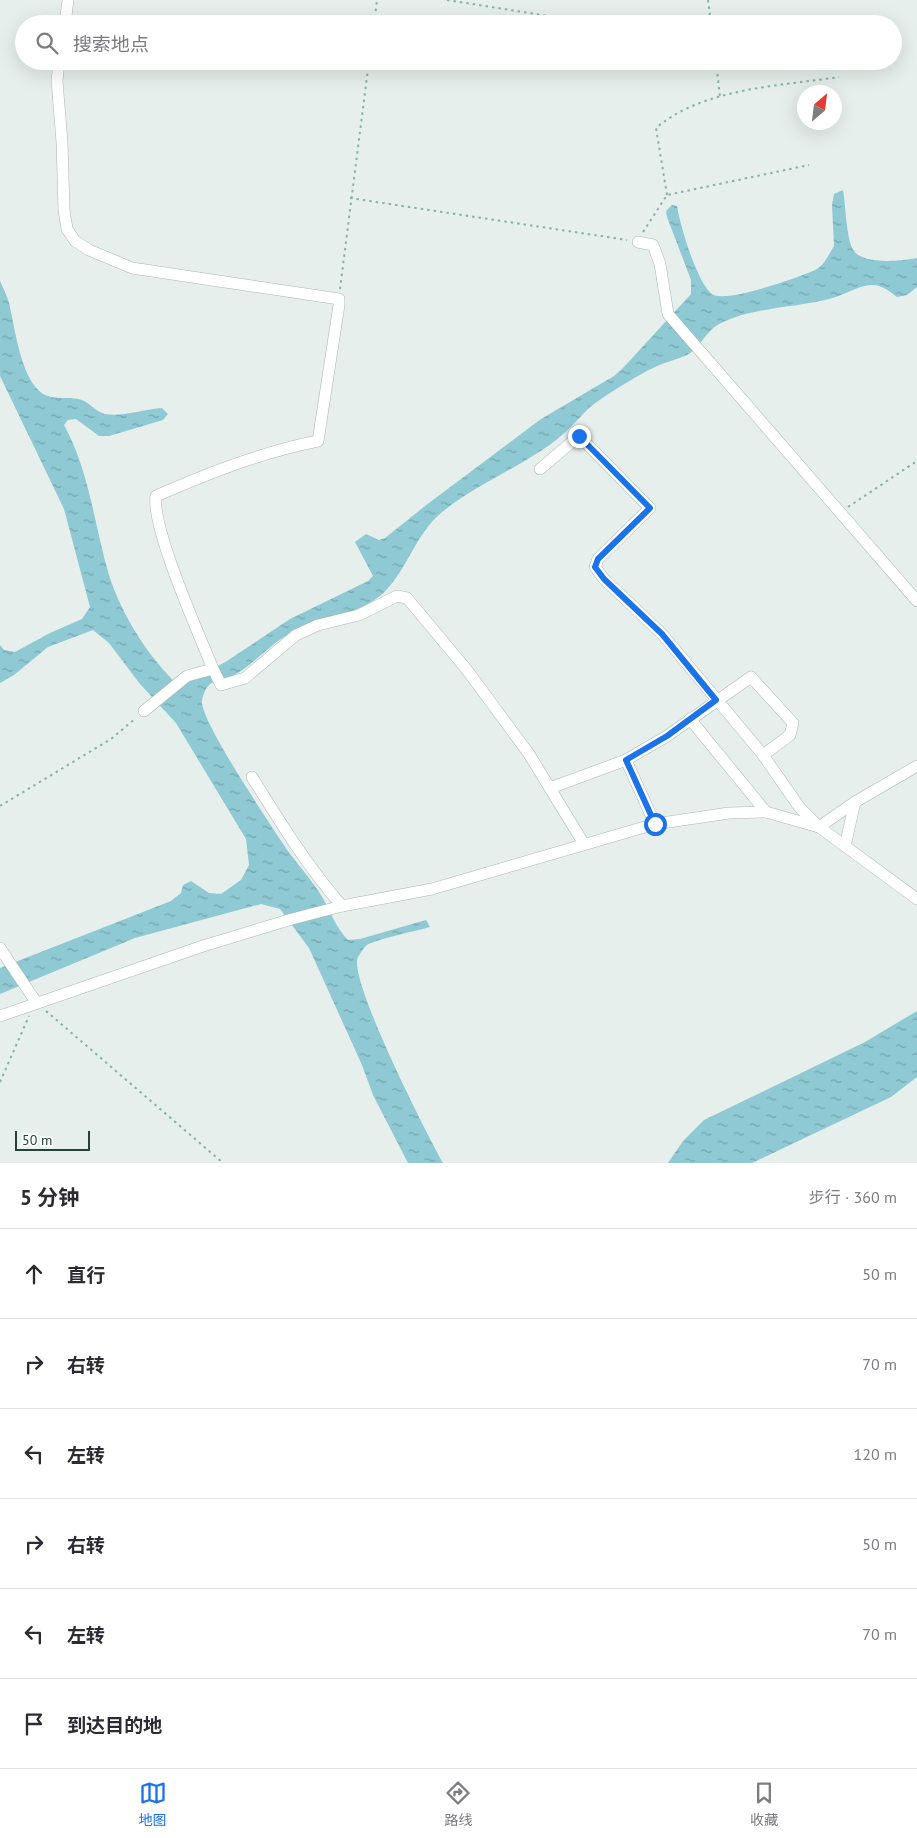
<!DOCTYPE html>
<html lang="zh">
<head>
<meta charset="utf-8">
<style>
  :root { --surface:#fff; --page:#f2f2f3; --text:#2b2b33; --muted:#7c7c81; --line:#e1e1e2; --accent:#1a73e8 }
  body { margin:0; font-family:"PT Sans","Noto Sans SC",sans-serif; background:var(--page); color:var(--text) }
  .compass { position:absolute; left:797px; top:85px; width:45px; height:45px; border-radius:50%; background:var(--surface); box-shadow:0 5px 20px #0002; rotate:28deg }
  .scale { position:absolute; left:15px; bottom:12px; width:75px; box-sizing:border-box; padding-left:5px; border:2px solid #24423a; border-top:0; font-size:14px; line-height:18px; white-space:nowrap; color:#24423a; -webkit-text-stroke:4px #f7fbf9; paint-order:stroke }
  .stop { position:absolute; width:15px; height:15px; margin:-11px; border:4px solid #1a73e8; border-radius:50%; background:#fff }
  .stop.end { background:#1a73e8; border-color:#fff; box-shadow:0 1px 5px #0008 }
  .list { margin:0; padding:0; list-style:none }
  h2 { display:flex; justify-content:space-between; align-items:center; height:65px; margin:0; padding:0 20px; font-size:21px }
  h2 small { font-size:16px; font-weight:400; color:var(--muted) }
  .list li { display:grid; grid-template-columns:32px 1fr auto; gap:15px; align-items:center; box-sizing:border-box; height:90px; padding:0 20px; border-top:1px solid var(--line) }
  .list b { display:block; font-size:19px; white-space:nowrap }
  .list em { font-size:16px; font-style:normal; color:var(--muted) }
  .icon { flex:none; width:28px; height:28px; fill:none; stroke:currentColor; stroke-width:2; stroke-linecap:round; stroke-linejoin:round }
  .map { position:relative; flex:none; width:917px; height:1163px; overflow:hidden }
  .search { position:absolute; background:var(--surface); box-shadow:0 5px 20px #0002; left:15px; right:15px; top:15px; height:55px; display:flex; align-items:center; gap:12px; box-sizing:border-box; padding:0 18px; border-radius:28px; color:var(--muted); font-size:19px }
  .sheet { height:605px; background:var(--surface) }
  nav { display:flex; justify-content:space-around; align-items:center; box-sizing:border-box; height:70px; border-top:1px solid var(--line); background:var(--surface); font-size:14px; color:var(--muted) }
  nav a { display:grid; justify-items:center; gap:2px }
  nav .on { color:var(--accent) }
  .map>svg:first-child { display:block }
  .water { fill:url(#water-ripples) }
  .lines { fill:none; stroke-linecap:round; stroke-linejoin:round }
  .minor-casing { stroke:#a8b8b2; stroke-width:12 }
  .path { stroke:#86b3a5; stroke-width:2; stroke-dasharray:2.5 4; stroke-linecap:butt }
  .minor { stroke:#fff; stroke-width:11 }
  .route { stroke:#1a73e8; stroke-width:6 }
</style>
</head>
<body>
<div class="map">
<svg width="917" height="1163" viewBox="0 0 917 1163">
  <defs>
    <pattern id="water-ripples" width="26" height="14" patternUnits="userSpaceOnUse" patternTransform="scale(1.25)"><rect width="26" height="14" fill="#8ec9d4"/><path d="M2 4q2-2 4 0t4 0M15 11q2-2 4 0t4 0" fill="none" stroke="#74a5ad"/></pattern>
  </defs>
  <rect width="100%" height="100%" fill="#e6efeb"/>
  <g class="water">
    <path d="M843,190C846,206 846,240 854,251C864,265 902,261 917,258V287L907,295L897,297C889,291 882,285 872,285C858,285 843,296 829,299C794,308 752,307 719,324C706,331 700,348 687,355C676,360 665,362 655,367C638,375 602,397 588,409C576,421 565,434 551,444C516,469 475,485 441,513C410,539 405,584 368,604C344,617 314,621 289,634C269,645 253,665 234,675C217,684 208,676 202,700C198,718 274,830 288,851C298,865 310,878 319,892C330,908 334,926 348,940L360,939L426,920L430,927C416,931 377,939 367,945C364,947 360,954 358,957C347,978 428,1136 443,1163H408L373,1095L362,1065L309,948L280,909L261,904L135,938L0,994V968L171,901L181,893L183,885L191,881L209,893L221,894L241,880L249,865L246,839L176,723L140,684L109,643L93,630L48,647L14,675L0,683V645L4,650L15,652L50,633L82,619L90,607L64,509L0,376V281C3,288 7,295 9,303C15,326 21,387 48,396C57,399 68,397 78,399C89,401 94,411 105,414C123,417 144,409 162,408L168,414L163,420L109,436H99L76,419L68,420L64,425C90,473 94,524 109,575C122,616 149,658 180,687L227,661L290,619L368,581L373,576L355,542L366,534L379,540L385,538L425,506L541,419L614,376L623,368L691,294V280L667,217L666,211L672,205L677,206C680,225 697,283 712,294C724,304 800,277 815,270C824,266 829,254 834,246L832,205L834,194Z"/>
    <polygon points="917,1011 917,1077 891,1097 752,1163 668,1163 683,1141 704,1120 865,1042"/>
  </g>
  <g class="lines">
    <g class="minor-casing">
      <g id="minor">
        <polyline points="65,24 68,0"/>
        <path d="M59,61L57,81L62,142L64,210L67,229L75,241L89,250L132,268L339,299V305L318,441C262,452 209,473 156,496C151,527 199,634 213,669L221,685L245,678L296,635L318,625L359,615L397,596L407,598L467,670L529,754L584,844"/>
        <polyline points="638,242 653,245 660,264 668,314 917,601"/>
        <polyline points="540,469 579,436 650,508 598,559 595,567 604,579 662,634 763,755 800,808 819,827 917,899"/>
        <polyline points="144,711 187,676 213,669"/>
        <polyline points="690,719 766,812"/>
        <polyline points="626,760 655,824"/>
        <path d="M252,777C280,822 307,866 342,906"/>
        <polyline points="550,788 626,760 667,736 751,677 793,723 790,735 763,755"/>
        <polyline points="819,827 855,802 917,766"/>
        <polyline points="845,846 855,802"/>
        <polyline points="0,948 36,1002"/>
        <polyline points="0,1016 203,946 292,919 342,906 432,889 655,824 729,813 766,812 819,827"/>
      </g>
    </g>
    <g class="path">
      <polyline points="447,0 567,19"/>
      <polyline points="708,0 711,24"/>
      <polyline points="374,24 377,0"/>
      <polyline points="716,61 720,97"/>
      <path d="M667,195L656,128C703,88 780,86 839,77"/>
      <polyline points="350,198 627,240"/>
      <polyline points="643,232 667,195 809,165"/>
      <polyline points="340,289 369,61"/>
      <polyline points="848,507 917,461"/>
      <polyline points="0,806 111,739 136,718"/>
      <polyline points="46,1011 223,1163"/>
      <polyline points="0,1082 29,1016"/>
    </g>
    <use href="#minor" class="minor"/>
  </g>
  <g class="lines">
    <polyline class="route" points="579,436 650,508 598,559 595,567 604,579 662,634 716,700 667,736 626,760 655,824"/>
  </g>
</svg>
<svg class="compass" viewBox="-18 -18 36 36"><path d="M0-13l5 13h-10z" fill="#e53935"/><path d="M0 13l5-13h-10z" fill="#7c7c81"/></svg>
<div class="scale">50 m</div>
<div class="stop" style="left:655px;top:824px"></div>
<div class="stop end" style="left:579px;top:436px"></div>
<div class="search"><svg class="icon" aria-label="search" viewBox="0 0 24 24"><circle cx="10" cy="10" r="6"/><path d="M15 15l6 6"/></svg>搜索地点</div>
</div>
<section class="sheet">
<h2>5 分钟<small>步行 · 360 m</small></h2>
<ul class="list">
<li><svg class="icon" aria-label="ahead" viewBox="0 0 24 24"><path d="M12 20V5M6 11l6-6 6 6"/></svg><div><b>直行</b></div><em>50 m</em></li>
<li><svg class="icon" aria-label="right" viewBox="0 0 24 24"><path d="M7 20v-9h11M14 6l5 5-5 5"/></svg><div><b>右转</b></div><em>70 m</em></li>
<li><svg class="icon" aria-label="left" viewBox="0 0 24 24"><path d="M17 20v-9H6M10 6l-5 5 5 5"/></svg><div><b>左转</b></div><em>120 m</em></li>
<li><svg class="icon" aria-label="right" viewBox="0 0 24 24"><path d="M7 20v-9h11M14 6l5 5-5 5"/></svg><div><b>右转</b></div><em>50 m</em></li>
<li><svg class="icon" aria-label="left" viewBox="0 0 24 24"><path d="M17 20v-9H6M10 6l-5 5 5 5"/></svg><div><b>左转</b></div><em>70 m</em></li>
<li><svg class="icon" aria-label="arrive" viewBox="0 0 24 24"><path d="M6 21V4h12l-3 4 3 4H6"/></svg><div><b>到达目的地</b></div></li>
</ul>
</section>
<nav>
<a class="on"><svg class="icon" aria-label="map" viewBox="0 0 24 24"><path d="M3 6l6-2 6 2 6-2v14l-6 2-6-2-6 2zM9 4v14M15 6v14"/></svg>地图</a>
<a><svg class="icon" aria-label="directions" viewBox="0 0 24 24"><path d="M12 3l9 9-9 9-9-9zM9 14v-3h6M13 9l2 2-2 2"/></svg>路线</a>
<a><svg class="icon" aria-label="saved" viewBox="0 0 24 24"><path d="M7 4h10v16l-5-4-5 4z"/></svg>收藏</a>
</nav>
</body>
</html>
